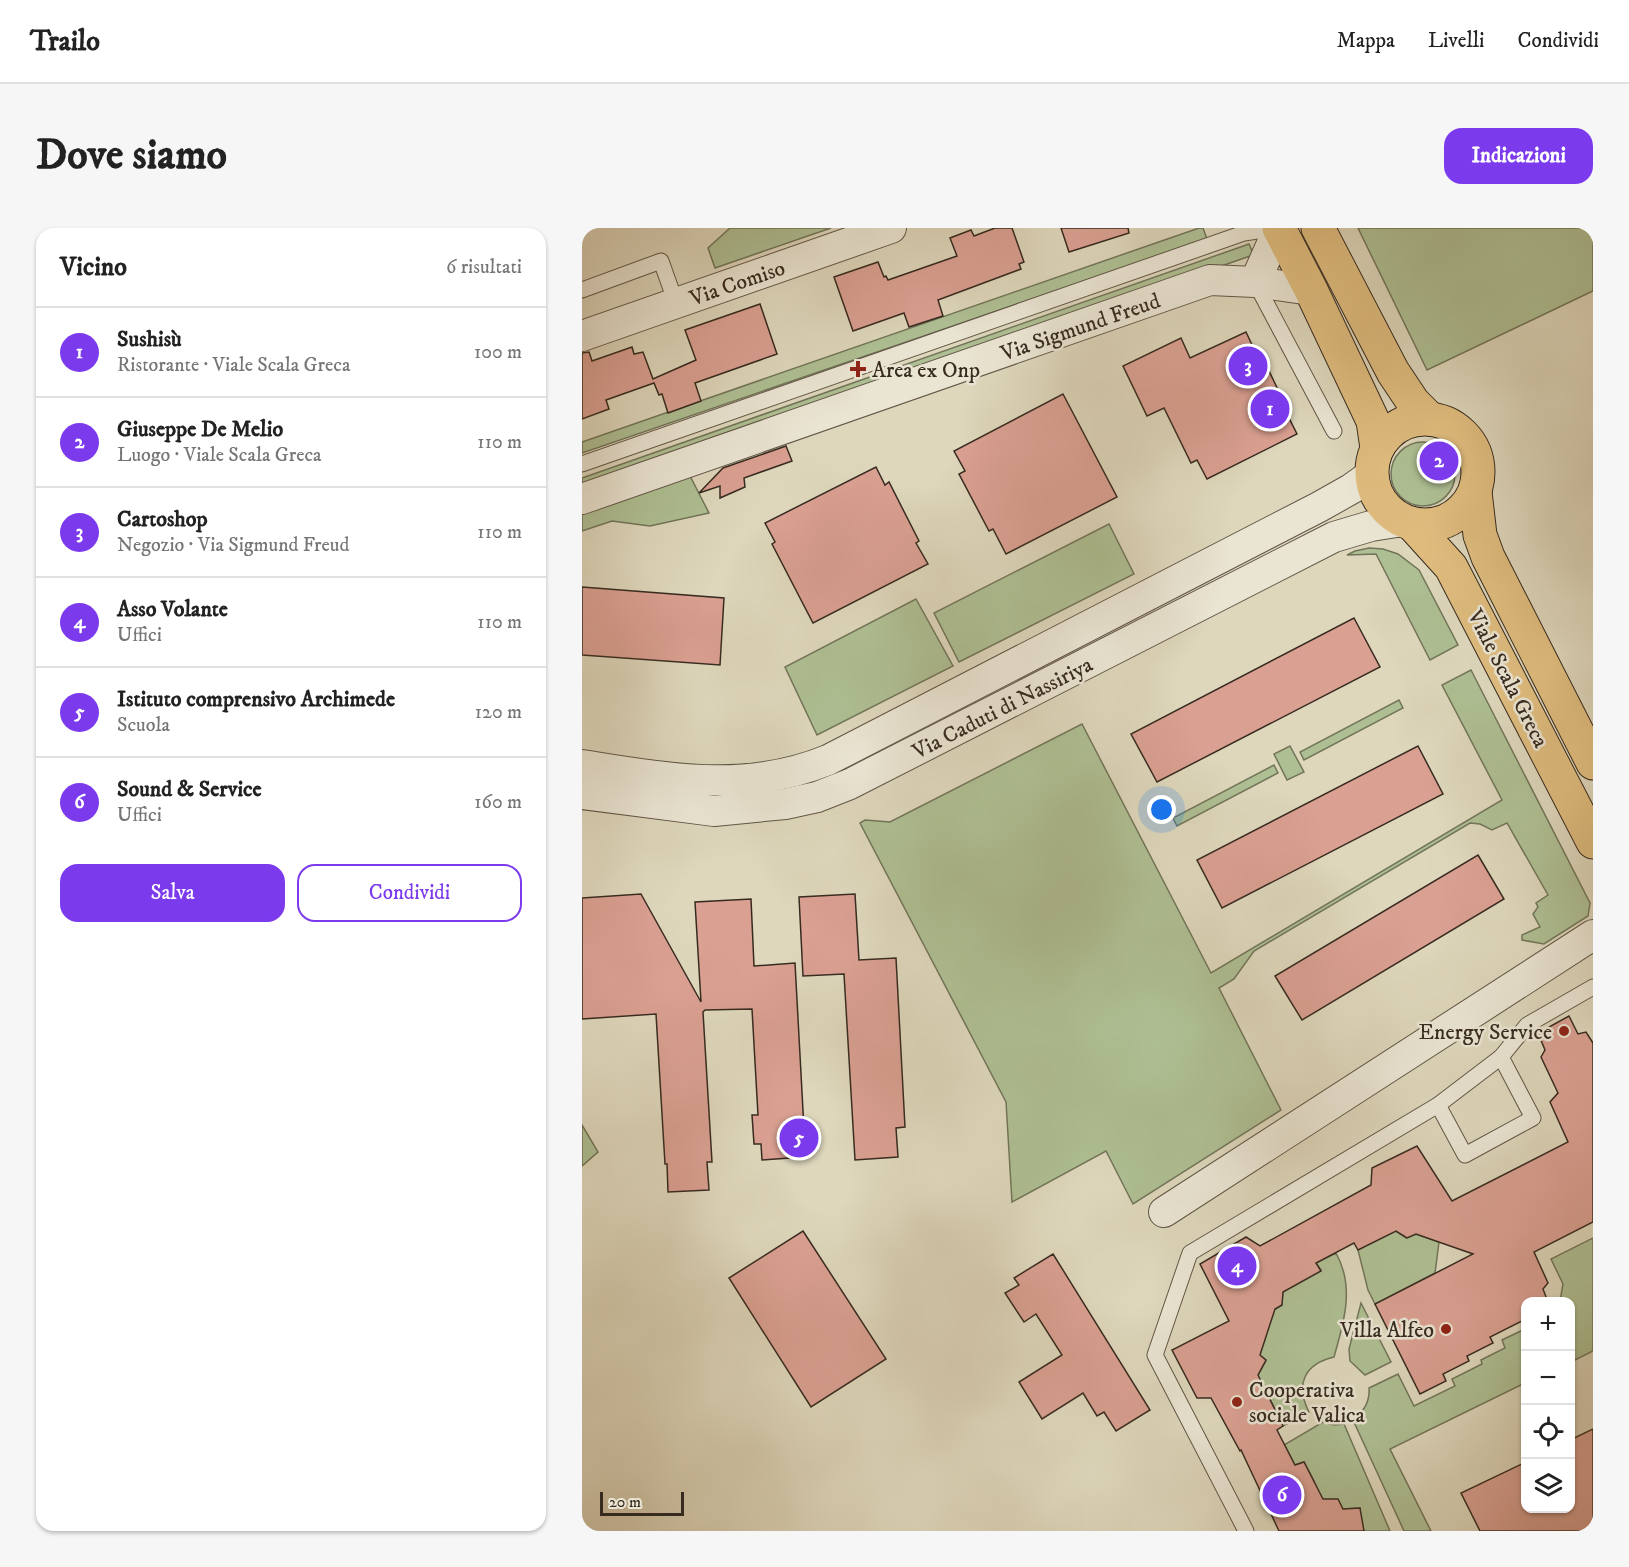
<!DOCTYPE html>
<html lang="it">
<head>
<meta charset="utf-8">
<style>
  :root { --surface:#fff; --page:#f6f6f6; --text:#222; --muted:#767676; --line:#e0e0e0; --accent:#7c3aed }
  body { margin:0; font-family:"IM FELL DW Pica",serif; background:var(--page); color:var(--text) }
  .controls { position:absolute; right:18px; bottom:18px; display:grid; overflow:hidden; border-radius:12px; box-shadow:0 2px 4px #0004 }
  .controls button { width:54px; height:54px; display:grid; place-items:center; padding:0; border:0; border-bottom:2px solid var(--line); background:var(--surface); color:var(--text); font:30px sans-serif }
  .scale { position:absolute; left:18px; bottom:15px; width:84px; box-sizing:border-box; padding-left:6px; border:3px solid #372b20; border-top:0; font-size:16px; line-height:21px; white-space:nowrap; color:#372b20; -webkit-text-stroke:4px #eae5d3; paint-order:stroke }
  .you { position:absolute; left:580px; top:582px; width:21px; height:21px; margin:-15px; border:4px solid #fff; border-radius:50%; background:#1a73e8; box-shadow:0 0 0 9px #1a73e833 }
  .badge { display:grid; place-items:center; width:39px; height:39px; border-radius:50%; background:var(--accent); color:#fff; font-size:20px; font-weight:700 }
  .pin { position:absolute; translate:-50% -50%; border:3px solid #fff; box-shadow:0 2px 6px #0006 }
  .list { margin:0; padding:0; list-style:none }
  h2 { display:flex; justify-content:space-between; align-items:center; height:78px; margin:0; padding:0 24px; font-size:26px }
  h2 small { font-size:20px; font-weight:400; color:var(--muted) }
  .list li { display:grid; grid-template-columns:39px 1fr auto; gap:18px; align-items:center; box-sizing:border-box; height:90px; padding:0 24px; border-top:2px solid var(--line) }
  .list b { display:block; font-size:22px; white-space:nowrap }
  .list p { margin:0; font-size:20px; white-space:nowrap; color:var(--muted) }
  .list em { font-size:20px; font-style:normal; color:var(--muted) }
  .actions { display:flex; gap:12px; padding:18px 24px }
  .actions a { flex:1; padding:14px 0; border:2px solid var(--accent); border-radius:18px; text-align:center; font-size:21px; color:var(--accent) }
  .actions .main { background:var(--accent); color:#fff }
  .icon { flex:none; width:33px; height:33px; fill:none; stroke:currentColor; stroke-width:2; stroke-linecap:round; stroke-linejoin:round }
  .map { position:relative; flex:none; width:1011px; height:1303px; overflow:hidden; border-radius:18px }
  header { display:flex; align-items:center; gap:36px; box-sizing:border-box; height:84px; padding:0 30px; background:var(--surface); border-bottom:2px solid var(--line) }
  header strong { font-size:28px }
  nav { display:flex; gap:33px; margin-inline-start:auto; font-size:21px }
  .intro { display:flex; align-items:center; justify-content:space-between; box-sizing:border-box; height:144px; padding:0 36px }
  h1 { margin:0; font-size:42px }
  .button { padding:15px 27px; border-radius:18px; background:var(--accent); color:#fff; font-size:21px; font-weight:700 }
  main { display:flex; gap:36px; padding:0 36px }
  aside { flex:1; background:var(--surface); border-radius:18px; box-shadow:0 2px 4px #0004 }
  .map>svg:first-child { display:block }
  .green { fill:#aebf93; stroke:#72755a; stroke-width:1.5 }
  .building { fill:#daa092; stroke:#372b20; stroke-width:1.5 }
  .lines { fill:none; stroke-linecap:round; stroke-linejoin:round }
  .service-casing { stroke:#615647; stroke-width:17 }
  .minor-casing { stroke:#615647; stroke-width:32 }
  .primary-casing { stroke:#372b20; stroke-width:35 }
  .service { stroke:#eae5d3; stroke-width:15 }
  .minor { stroke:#eae5d3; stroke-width:30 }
  .primary { stroke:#dfbc7e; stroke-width:33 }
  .poi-dot { fill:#8f2418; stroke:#eae5d3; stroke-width:2 }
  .labels { text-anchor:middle; stroke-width:5; stroke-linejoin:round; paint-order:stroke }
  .street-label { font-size:22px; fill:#372b20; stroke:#eae5d3 }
  .poi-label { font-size:22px; fill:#372b20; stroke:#eae5d3; text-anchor:start }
</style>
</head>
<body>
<header>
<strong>Trailo</strong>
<nav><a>Mappa</a><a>Livelli</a><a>Condividi</a></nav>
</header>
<div class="intro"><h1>Dove siamo</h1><a class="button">Indicazioni</a></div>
<main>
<aside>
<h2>Vicino<small>6 risultati</small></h2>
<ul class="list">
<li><span class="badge">1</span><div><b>Sushisù</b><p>Ristorante · Viale Scala Greca</p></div><em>100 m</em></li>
<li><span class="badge">2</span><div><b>Giuseppe De Melio</b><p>Luogo · Viale Scala Greca</p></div><em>110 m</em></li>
<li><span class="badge">3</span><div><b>Cartoshop</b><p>Negozio · Via Sigmund Freud</p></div><em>110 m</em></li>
<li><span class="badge">4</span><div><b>Asso Volante</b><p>Uffici</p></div><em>110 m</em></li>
<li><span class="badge">5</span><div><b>Istituto comprensivo Archimede</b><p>Scuola</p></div><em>120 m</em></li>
<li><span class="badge">6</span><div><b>Sound &amp; Service</b><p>Uffici</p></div><em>160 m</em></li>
</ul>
<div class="actions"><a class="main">Salva</a><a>Condividi</a></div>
</aside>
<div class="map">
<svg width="1011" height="1303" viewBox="0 0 1011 1303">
  <rect width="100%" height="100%" fill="#ded7bc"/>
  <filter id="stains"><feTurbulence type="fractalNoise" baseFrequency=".00333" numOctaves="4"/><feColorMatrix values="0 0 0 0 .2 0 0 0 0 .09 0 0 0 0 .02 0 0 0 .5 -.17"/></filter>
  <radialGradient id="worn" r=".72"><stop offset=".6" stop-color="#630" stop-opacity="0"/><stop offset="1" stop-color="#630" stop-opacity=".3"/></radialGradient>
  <g class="green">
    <polygon points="148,0 249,0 133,40 126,20"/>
    <polygon points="617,0 621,0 625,11 0,225 0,214"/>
    <polygon points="776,0 1011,0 1011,63 845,142"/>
    <polygon points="667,16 671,25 668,28 0,261 0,250"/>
    <circle cx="841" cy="246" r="32"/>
    <polygon points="106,244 127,285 68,298 30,293 0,303 0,282"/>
    <polygon points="527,296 552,346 377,434 352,385"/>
    <polygon points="787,320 801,321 816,326 837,342 876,417 848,432 794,326 765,327 773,323"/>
    <polygon points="334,371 371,438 235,507 203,439"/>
    <polygon points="889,442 1008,675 1006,688 962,716 940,712 940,707 958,699 951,686 956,679 954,675 966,667 925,595 910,602 898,596 888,595 672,723 652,751 637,760 699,882 551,976 524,923 430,974 424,874 278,595 283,592 308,594 500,496 629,745 920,572 860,457"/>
    <polygon points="817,472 821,480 722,532 718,524"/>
    <polygon points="708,518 722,544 705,552 692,526"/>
    <polygon points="692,537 696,545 595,598 591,590"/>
    <polygon points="0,897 16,924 0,938"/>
    <polygon points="809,1000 824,1010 834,1006 857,1014 853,1045 793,1076 786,1062 776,1022"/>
    <polygon points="1011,1010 1011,1123 989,1134 988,1074 978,1073 981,1056 969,1031"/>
    <path d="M754,1025C773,1059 762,1094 752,1129C722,1136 713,1157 727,1184L701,1198L686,1167L682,1169L673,1153L684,1133L677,1127L692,1082L700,1077L701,1056L739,1042L734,1035Z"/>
    <polygon points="779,1075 809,1134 783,1147 768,1133 767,1121"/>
    <path d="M943,1101V1155L808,1221L849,1303H822L771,1192C782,1183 788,1174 787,1160L816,1146L832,1178L873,1158L870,1151L900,1136L899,1132L923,1120L920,1112Z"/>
    <polygon points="741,1194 753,1197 762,1196 808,1303 779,1303 778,1280 761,1281 736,1271 729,1257 732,1253 722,1234 713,1237 702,1217"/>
  </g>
  <g class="building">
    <polygon points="413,0 430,0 442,34 437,36 439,41 356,72 361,88 327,99 322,85 271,103 252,49 296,34 302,49 304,48 306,52 375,28 368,10 389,2 392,8"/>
    <polygon points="479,0 546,0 547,5 487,24"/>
    <polygon points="178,76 195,126 113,155 119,173 86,185 80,166 77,167 72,155 24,172 27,181 0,191 0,125 7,124 10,133 50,119 52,126 61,124 71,151 114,132 103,102"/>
    <polygon points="664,104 673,123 677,122 707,185 705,186 715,206 625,251 615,232 609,235 582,180 565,188 541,138 599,110 608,130"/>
    <polygon points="481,166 535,269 424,326 411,301 407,303 377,246 383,243 372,223"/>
    <polygon points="204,218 210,233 162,250 163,259 138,270 138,258 117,265 141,240"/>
    <polygon points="294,239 303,257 307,254 337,313 334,315 346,336 231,395 190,316 193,314 183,295"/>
    <polygon points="0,359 142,370 138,437 0,427"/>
    <polygon points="772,390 798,439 575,554 549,506"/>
    <polygon points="836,518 861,566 640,680 615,632"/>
    <polygon points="896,627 922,671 720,792 693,748"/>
    <polygon points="59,666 119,774 113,674 169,671 172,738 213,735 222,901 220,901 221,929 180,932 179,916 172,916 170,887 176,887 170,781 123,782 121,784 130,934 125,934 127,962 86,964 85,936 83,936 74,786 0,791 0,670"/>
    <polygon points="273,666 277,732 314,730 323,899 314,900 316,929 273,932 262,746 221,748 217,669"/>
    <polygon points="987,788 996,806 1004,804 1011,815 1011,994 952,1024 966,1055 961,1061 966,1074 944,1074 944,1091 908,1109 911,1115 885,1128 887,1133 861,1146 864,1153 838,1166 793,1076 891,1026 834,1006 825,1010 814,1003 776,1022 772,1015 734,1035 739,1043 701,1064 700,1077 693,1081 678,1127 684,1132 676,1147 701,1198 695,1202 713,1237 722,1234 741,1271 756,1271 761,1281 778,1280 782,1303 697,1303 659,1222 658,1223 629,1170 615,1170 590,1122 647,1093 618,1036 664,1009 678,1018 789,957 790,940 835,918 870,973 986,914 968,874 976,865 959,829 963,822 956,805"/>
    <polygon points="221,1003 304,1131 229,1179 147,1050"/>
    <polygon points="471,1026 568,1182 534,1203 522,1184 515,1188 501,1165 460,1191 437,1154 480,1127 454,1086 442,1094 423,1065 437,1057 432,1050"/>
    <polygon points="1011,1201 1011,1303 898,1303 879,1265 944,1234 944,1281 988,1281 988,1212"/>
  </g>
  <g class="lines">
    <g class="service-casing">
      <g id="service">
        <polyline points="673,54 752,203"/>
        <polyline points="0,62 79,33 94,75"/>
        <polyline points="0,236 662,5 697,0"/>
        <polyline points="856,877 883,927 951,890 919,829"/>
        <polyline points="664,1303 573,1127 608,1025 856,877 919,829 945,797 1011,759"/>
      </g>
    </g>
    <g class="minor-casing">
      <g id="minor">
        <polyline points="673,54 697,0"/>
        <polyline points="0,108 309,0"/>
        <polyline points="0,271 628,52 673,54 729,62"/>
        <path d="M0,537C86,550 162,566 246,532L737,279L769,261L790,246"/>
        <polyline points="0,566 132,583 203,576 235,569 268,556 752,309 789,298 821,293"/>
        <polyline points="582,984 1011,707"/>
      </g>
    </g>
    <g class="primary-casing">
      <g id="primary">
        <polyline points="697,0 729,62 791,193 795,220"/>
        <polyline points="736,0 811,144 831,174 848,191"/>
        <circle cx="843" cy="244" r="53"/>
        <polyline points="893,264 898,307 906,329 1011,535"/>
        <polyline points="830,296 869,339 1011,614"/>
      </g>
    </g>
    <use href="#service" class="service"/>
    <use href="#minor" class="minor"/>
    <use href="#primary" class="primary"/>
  </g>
  <g class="poi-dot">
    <path d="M273 132h6v6h6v6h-6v6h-6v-6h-6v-6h6z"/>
    <circle cx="982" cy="803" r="6"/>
    <circle cx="864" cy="1101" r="6"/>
    <circle cx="655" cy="1174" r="6"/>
  </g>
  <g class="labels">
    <g class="street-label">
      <text transform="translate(155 54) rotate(-19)" y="8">Via Comiso</text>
      <text transform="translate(498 98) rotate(-19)" y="8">Via Sigmund Freud</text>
      <text transform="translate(927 450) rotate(63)" y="8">Viale Scala Greca</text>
      <text transform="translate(420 479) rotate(-27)" y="8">Via Caduti di Nassiriya</text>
    </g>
    <g class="poi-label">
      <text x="290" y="149">Area ex Onp</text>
      <text x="970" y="811" text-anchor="end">Energy Service</text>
      <text x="852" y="1109" text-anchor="end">Villa Alfeo</text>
      <text x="667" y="1169">Cooperativa<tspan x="667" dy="25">sociale Valica</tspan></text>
    </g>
  </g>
  <rect width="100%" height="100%" filter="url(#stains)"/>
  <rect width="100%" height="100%" fill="url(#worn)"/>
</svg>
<div class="controls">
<button>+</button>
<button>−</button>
<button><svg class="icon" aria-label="locate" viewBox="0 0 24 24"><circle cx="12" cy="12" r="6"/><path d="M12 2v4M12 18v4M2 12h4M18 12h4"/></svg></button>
<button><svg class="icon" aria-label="layers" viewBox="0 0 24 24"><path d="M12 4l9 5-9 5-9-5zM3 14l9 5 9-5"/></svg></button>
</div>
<div class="scale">20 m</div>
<div class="you"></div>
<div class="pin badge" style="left:688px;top:181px">1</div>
<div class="pin badge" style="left:857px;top:233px">2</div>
<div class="pin badge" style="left:666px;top:138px">3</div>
<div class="pin badge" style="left:655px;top:1038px">4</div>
<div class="pin badge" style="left:217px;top:910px">5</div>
<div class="pin badge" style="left:700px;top:1267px">6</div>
</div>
</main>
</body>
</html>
